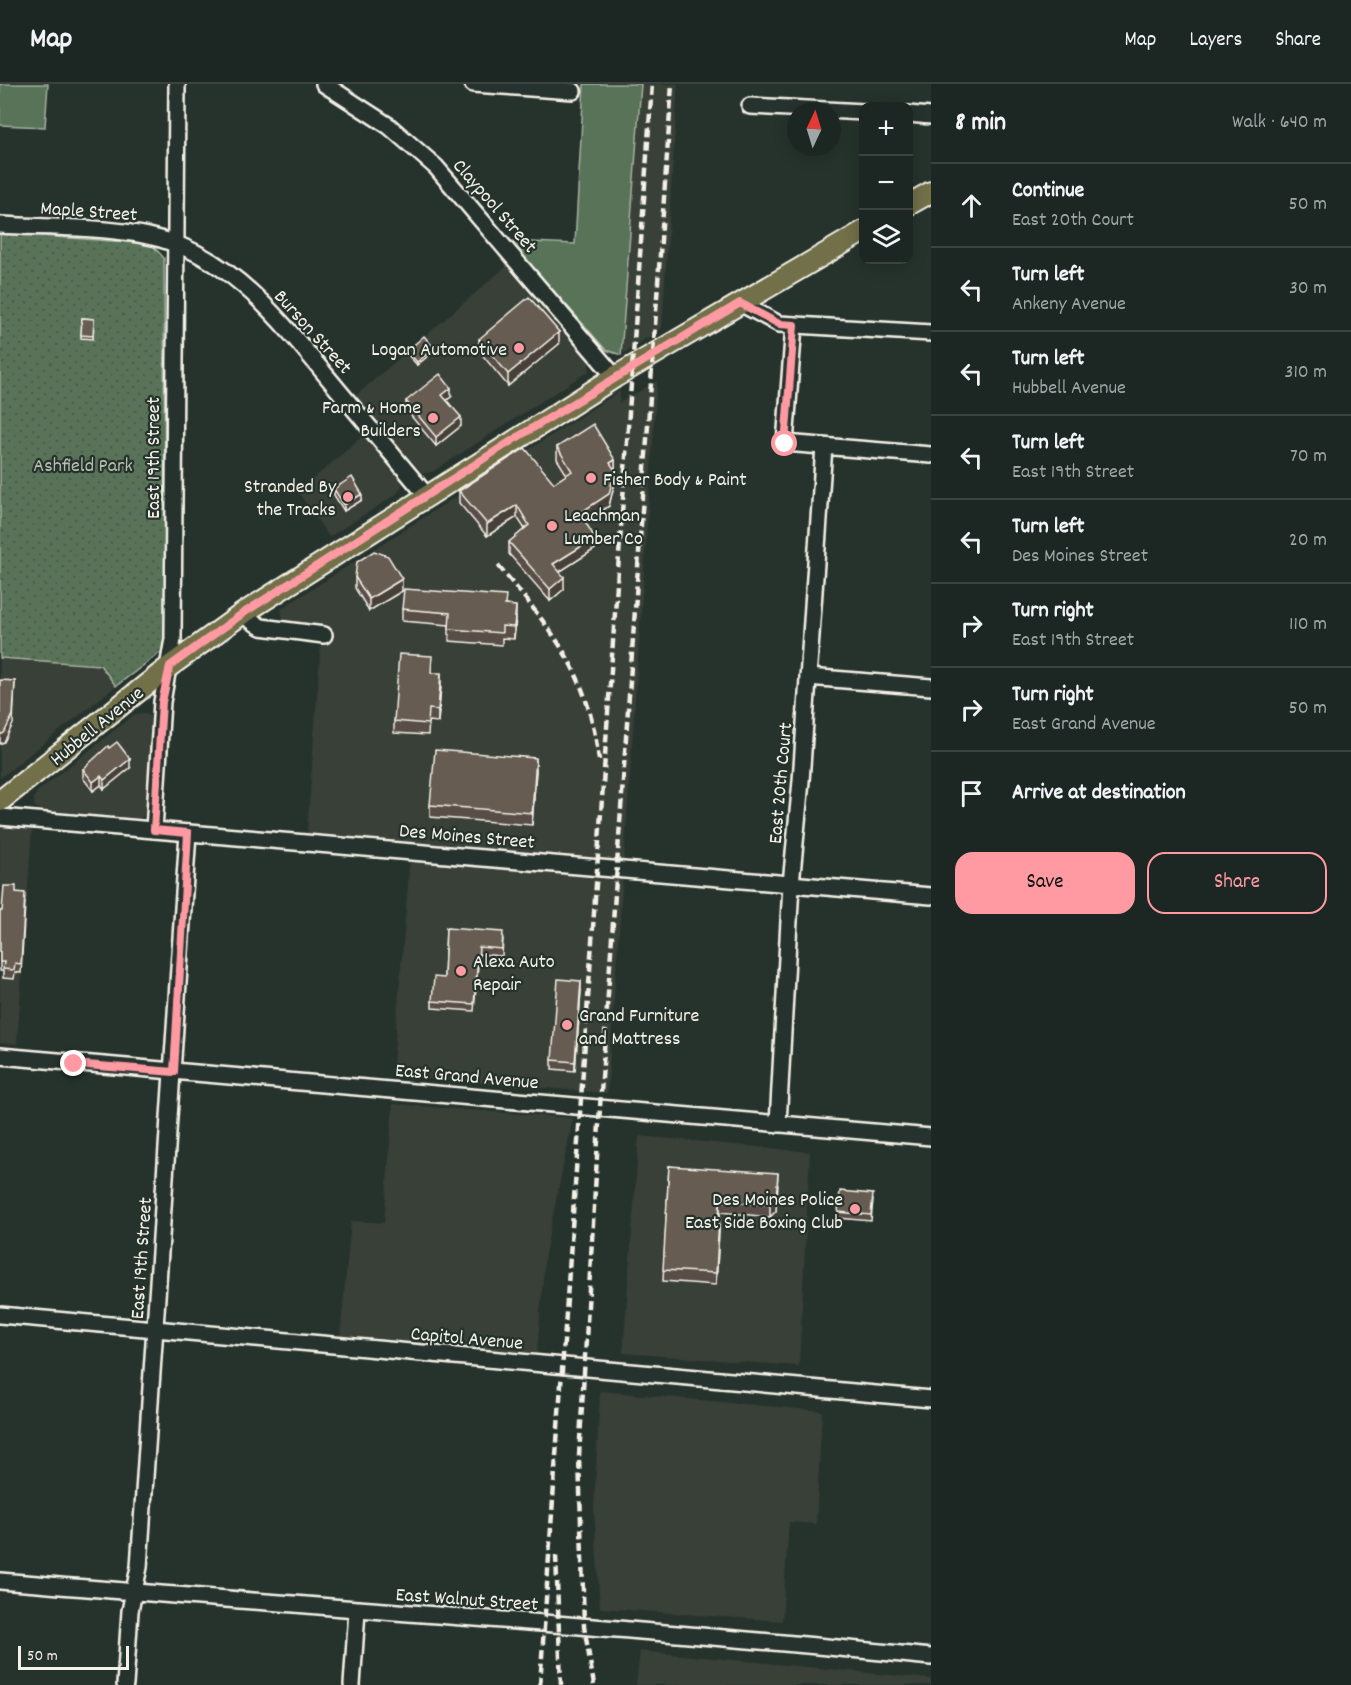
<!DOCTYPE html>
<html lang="en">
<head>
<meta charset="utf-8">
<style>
  :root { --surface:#1c2622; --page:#252e2a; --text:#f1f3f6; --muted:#a0a5a5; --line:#3a4340; --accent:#ff9aa2 }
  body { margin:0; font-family:Dekko,sans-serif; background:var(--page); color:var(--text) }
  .controls { position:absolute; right:18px; top:18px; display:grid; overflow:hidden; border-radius:12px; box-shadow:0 3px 15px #0003 }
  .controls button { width:54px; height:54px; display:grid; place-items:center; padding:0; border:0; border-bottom:2px solid var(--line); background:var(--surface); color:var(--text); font:30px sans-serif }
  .compass { position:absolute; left:787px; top:18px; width:54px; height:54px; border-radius:50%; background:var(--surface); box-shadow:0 3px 15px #0003; rotate:4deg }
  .scale { position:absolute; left:18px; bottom:15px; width:111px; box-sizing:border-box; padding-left:6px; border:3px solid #f4f1e8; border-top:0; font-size:16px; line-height:21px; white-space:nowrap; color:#f4f1e8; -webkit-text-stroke:4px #26332d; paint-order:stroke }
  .stop { position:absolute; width:18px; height:18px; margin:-14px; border:4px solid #ff9aa2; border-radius:50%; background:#fff }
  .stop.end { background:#ff9aa2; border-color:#fff; box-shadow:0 2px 6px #0008 }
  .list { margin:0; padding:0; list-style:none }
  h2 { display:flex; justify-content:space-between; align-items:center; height:78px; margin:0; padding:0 24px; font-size:26px }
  h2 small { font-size:20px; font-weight:400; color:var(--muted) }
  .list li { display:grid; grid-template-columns:39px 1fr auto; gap:18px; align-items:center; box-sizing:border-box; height:84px; padding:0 24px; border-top:2px solid var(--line) }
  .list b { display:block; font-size:22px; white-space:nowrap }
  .list p { margin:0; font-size:20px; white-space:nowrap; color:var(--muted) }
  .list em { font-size:20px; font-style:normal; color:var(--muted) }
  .actions { display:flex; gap:12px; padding:18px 24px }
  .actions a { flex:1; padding:14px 0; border:2px solid var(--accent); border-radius:18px; text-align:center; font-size:21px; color:var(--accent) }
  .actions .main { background:var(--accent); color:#111 }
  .icon { flex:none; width:33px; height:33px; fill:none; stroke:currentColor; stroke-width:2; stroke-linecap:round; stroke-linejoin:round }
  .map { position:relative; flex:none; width:931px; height:1601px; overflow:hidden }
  header { display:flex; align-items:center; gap:36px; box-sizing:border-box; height:84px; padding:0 30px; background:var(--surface); border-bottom:2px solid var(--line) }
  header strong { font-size:28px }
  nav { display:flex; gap:33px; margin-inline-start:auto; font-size:21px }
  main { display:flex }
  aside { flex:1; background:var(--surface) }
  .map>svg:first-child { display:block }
  .built { fill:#393f38 }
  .green { fill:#587359; stroke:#a6b2a0; stroke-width:1.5 }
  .park { fill:url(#park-dots); stroke:#a6b2a0; stroke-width:1.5 }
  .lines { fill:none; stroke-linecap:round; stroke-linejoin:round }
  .minor-casing { stroke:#f4f1e8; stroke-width:20 }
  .major-casing { stroke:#f4f1e8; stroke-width:24 }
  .minor { stroke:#26332d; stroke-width:15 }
  .major { stroke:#726f4a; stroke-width:20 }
  .rail { stroke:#f4f1e8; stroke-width:4.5; stroke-dasharray:9 4.5; stroke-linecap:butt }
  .wall { fill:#584e46; stroke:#f4f1e8; stroke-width:1.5 }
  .shaded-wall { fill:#474039; stroke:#f4f1e8; stroke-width:1.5 }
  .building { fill:#665b51; stroke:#f4f1e8; stroke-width:1.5 }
  .route { stroke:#ff9aa2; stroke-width:8 }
  .poi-dot { fill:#ff9aa2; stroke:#26332d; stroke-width:2 }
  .labels { text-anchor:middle; stroke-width:4.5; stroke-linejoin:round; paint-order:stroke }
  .street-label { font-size:20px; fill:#f4f1e8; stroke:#26332d }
  .poi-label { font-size:20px; fill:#f4f1e8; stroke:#26332d; text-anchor:end }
  .park-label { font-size:20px; fill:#b6bfaf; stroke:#26332d }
</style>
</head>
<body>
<header>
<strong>Map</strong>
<nav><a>Map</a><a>Layers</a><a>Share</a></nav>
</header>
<main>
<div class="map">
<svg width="931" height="1601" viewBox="0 0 931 1601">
  <defs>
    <pattern id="park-dots" width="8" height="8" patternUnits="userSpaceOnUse" patternTransform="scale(1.5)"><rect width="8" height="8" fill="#587359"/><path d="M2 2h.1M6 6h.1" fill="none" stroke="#505b4f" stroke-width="1.8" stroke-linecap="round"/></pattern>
  </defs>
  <rect width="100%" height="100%" fill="#26332d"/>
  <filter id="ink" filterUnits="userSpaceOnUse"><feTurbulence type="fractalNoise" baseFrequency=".0167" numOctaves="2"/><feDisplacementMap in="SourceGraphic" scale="12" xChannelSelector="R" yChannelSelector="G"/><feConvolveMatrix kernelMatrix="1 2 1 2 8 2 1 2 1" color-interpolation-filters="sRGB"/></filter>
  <g filter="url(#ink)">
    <g class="built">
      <polygon points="641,0 678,0 662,244 621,271"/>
      <polygon points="509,180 584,267 589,275 589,287 432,388 422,389 354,313"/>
      <polygon points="657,297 624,777 307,749 322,544 289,541 283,537 281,525 620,307 619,319"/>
      <polygon points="365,350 400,393 402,402 397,410 329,453 298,408"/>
      <polygon points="0,574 101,581 116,602 0,694"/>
      <polygon points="145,629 150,632 153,639 146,726 143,733 134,735 42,726 35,723 34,714 37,708 135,630"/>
      <polygon points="0,741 32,744 17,960 0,959"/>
      <polygon points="410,776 623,792 607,1009 392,992"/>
      <polygon points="393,1020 573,1034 545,1170 537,1269 340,1253 351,1137 384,1139"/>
      <polygon points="639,1052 810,1068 799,1282 623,1269"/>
      <polygon points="600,1307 822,1327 816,1440 789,1438 782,1537 600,1524 594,1424"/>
      <polygon points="640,1567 931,1595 931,1601 636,1601"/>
    </g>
    <g class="green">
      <polygon points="0,0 48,0 45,43 0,41"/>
      <polygon points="584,0 641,0 621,271 606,266 510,157 575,160"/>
    </g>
    <polygon class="park" points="0,149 139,159 153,162 164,174 165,558 161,568 116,602 100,581 0,574"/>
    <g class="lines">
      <g class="minor-casing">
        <g id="minor">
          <polyline points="324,0 389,42 436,83 615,293"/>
          <polyline points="473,0 573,7"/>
          <polyline points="750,22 864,28"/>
          <polyline points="908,30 931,32"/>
          <path d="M0,141C49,144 121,142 167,157C240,179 292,251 339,307C368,342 398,377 427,412"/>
          <polyline points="740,219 779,240 931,249"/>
          <polyline points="794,241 785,359 931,371"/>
          <polyline points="242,530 261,543 324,551"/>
          <polyline points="808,593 931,603"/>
          <polyline points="0,733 931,812"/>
          <polyline points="154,746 162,618 173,555 177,0"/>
          <polyline points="0,972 931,1053"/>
          <polyline points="778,1040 791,800 801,697 824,362"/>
          <polyline points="0,1231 931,1315"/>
          <path d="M0,1497C310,1523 621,1542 931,1573"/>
          <polyline points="125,1601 130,1527 139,1483 188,749"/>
          <polyline points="352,1601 357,1527"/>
        </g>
      </g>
      <g class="major-casing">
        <g id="major">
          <polyline points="908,121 931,108"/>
          <polyline points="0,717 170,582 242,530 615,293 864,147"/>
        </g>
      </g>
      <use href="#minor" class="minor"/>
      <use href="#major" class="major"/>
      <g class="rail">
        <path d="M498,481C554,550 587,584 599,676"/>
        <polyline points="556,1471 561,1601"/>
        <polyline points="540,1601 652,0"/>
        <polyline points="594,1601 584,1542 579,1372 600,1023 672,0"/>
      </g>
    </g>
    <g class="wall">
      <polygon points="82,234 94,235 93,255 81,254"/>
      <polygon points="479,255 559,260 508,302 479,267"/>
      <polygon points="407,267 434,267 417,281 407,270"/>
      <polygon points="451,313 447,316 461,342 436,362 406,326 406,317"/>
      <polygon points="557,363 615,376 615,397 609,422 585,438 595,465 559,488 564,505 550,517 509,470 509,458 525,445 517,433 487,452 459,419 459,407 554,399 567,391 557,375"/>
      <polygon points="334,405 362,416 344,427 334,411"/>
      <polygon points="355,493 402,507 369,527 355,504"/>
      <polygon points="506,521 516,534 514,555 502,554 502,561 449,557 449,541 402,537 402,525"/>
      <polygon points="432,589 441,601 438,638 429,637 428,651 394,649 394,637"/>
      <polygon points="130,684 104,705 101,701 93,707 83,694 83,685"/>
      <polygon points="536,686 532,741 430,733 430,721"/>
      <polygon points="16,808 25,818 21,889 15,888 14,895 3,894 3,887 0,887 0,827 2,827"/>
      <polygon points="446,844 503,855 502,872 479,870 474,927 432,924 432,917 444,894"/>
      <polygon points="581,906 575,987 552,985 552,976"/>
      <polygon points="669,1082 778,1101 776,1127 770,1133 720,1128 716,1201 663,1197"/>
      <polygon points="873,1116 871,1137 838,1134 838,1128"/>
    </g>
    <g class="shaded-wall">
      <polygon points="559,248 559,260 508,302 508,290"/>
      <polygon points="434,264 434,267 417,281 417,278"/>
      <polygon points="451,304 451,313 442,320 442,311"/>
      <polygon points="461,333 461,342 436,362 436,353"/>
      <polygon points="615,376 615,397 609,422 580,441 580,429 610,379"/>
      <polygon points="362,410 362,416 344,427 344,421"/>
      <polygon points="517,421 517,433 487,452 487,440"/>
      <polygon points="595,454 595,465 553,492 553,480"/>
      <polygon points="564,493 564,505 550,517 550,505"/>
      <polygon points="402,495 402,507 369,527 369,515"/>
      <polygon points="516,522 516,534 514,555 514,543"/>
      <polygon points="441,589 441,601 438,638 438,626"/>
      <polygon points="15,597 13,640 4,658 0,660 0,651"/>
      <polygon points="536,674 536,686 532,741 532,729"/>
      <polygon points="130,675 130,684 104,705 104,696"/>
      <polygon points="101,692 101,701 93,707 93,698"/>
      <polygon points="581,897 581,906 575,987 575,978"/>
      <polygon points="778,1089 776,1127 770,1133 770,1121"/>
      <polygon points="720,1117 720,1128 716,1201 716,1189"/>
    </g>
    <g class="building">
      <polygon points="529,213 559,248 508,290 479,255"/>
      <polygon points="82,234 94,235 93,252 81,251"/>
      <polygon points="424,252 434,264 417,278 407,267"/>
      <polygon points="440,290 451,304 442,311 461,333 436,353 406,317"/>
      <polygon points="593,340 615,376 610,379 615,386 609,410 580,429 595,454 553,480 564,493 550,505 509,458 529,441 517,421 487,440 459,407 525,364 554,399 572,387 557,363"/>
      <polygon points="352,393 362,410 344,421 334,405"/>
      <polygon points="374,467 388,472 402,495 369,515 355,493 357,478"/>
      <polygon points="404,505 506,512 505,521 516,522 514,543 502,542 502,549 449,545 450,529 402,525"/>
      <polygon points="399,570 432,572 431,589 441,589 438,626 429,625 428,640 394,637"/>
      <polygon points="0,596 15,597 13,631 4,649 0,651"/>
      <polygon points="117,658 130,675 104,696 101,692 93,698 83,685 108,662 109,664"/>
      <polygon points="435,666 536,674 532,729 430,721"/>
      <polygon points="4,802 16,802 16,808 25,809 21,880 15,879 14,886 3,885 4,878 0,878 0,827 2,827"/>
      <polygon points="446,844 503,848 502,865 479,863 474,920 432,917 434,893 444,894"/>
      <polygon points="558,895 581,897 575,978 552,976"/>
      <polygon points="669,1082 778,1089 776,1115 770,1121 720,1117 716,1189 663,1186"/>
      <polygon points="840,1107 873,1110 871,1131 838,1128"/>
    </g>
  </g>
  <g class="lines" filter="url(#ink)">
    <polyline class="route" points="74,980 174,988 188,749 154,746 162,618 170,582 242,530 516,354 740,219 779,240 794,241 785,360"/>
  </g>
  <g class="poi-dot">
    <circle cx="519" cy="264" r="6"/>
    <circle cx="433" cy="334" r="6"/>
    <circle cx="591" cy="394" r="6"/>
    <circle cx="348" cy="413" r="6"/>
    <circle cx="552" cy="442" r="6"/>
    <circle cx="461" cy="887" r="6"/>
    <circle cx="567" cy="941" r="6"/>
    <circle cx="855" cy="1125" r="6"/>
  </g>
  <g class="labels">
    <g class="street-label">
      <text transform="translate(496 121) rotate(49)" y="7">Claypool Street</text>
      <text transform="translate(89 126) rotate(4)" y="7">Maple Street</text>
      <text transform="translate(314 247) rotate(48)" y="7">Burson Street</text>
      <text transform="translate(152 374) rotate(-90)" y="7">East 19th Street</text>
      <text transform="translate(96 641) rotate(-39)" y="7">Hubbell Avenue</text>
      <text transform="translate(779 699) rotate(-85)" y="7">East 20th Court</text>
      <text transform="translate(467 751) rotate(5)" y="7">Des Moines Street</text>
      <text transform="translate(467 991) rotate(5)" y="7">East Grand Avenue</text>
      <text transform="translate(140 1174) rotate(-86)" y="7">East 19th Street</text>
      <text transform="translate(467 1253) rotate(5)" y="7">Capitol Avenue</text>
      <text transform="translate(467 1514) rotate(4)" y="7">East Walnut Street</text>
    </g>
    <g class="poi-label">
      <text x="507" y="271">Logan Automotive</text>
      <text x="421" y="329">Farm &amp; Home<tspan x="421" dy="23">Builders</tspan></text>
      <text x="603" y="401" text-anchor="start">Fisher Body &amp; Paint</text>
      <text x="336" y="408">Stranded By<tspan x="336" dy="23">the Tracks</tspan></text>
      <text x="564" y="437" text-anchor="start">Leachman<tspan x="564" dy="23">Lumber Co</tspan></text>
      <text x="473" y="883" text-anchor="start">Alexa Auto<tspan x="473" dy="23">Repair</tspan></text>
      <text x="579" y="937" text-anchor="start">Grand Furniture<tspan x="579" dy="23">and Mattress</tspan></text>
      <text x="843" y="1121">Des Moines Police<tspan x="843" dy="23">East Side Boxing Club</tspan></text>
    </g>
    <g class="park-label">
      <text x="83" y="387">Ashfield Park</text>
    </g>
  </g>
</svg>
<div class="controls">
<button>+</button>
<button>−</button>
<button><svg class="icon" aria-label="layers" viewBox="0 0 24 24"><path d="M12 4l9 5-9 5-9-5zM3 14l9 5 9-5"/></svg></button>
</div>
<svg class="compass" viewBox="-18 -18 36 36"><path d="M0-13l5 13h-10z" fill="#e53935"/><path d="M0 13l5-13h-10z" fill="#a0a5a5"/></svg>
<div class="scale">50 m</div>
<div class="stop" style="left:785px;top:360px"></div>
<div class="stop end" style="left:74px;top:980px"></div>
</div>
<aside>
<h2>8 min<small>Walk · 640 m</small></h2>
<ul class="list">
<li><svg class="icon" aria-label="ahead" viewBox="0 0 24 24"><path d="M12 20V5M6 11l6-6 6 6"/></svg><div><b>Continue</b><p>East 20th Court</p></div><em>50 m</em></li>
<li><svg class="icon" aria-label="left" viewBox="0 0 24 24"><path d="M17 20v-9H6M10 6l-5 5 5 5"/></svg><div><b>Turn left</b><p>Ankeny Avenue</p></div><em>30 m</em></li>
<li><svg class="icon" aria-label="left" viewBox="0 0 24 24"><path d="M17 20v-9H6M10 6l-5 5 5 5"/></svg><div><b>Turn left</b><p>Hubbell Avenue</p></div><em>310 m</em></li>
<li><svg class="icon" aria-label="left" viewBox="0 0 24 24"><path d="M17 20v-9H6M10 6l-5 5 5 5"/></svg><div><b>Turn left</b><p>East 19th Street</p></div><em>70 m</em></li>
<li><svg class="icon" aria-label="left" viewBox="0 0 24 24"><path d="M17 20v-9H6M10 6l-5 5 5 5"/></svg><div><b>Turn left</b><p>Des Moines Street</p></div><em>20 m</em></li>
<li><svg class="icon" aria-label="right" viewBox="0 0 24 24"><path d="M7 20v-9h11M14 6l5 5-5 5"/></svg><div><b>Turn right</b><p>East 19th Street</p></div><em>110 m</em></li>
<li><svg class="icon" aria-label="right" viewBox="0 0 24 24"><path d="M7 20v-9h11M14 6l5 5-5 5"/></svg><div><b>Turn right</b><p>East Grand Avenue</p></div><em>50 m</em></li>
<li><svg class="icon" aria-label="arrive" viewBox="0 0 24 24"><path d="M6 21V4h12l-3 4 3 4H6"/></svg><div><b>Arrive at destination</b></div></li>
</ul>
<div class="actions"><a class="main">Save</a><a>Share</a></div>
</aside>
</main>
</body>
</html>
